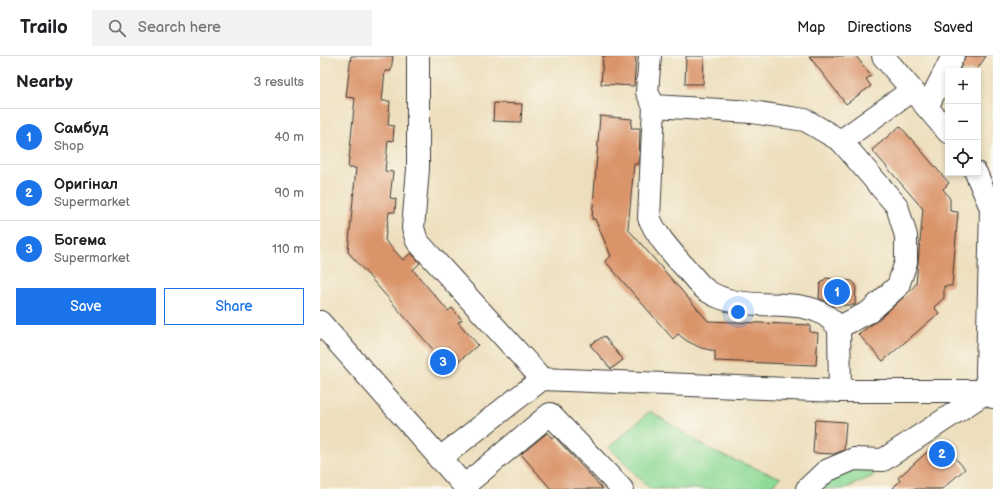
<!DOCTYPE html>
<html lang="en">
<head>
<meta charset="utf-8">
<style>
  :root { --surface:#fff; --page:#f2f2f2; --text:#202124; --muted:#757577; --line:#e0e0e0; --accent:#1a73e8 }
  body { margin:0; font-family:"Balsamiq Sans",sans-serif; background:var(--page); color:var(--text) }
  .controls { position:absolute; right:12px; top:12px; display:grid; overflow:hidden; border-radius:0px; box-shadow:0 2px 6px #0003 }
  .controls button { width:36px; height:36px; display:grid; place-items:center; padding:0; border:0; border-bottom:1px solid var(--line); background:var(--surface); color:var(--text); font:20px sans-serif }
  .you { position:absolute; left:418px; top:256px; width:14px; height:14px; margin:-10px; border:3px solid #fff; border-radius:50%; background:#1a73e8; box-shadow:0 0 0 6px #1a73e833 }
  .badge { display:grid; place-items:center; width:26px; height:26px; border-radius:50%; background:var(--accent); color:#fff; font-size:13px; font-weight:700 }
  .pin { position:absolute; translate:-50% -50%; border:2px solid #fff; box-shadow:0 1px 4px #0006 }
  .list { margin:0; padding:0; list-style:none }
  h2 { display:flex; justify-content:space-between; align-items:center; height:52px; margin:0; padding:0 16px; font-size:17px }
  h2 small { font-size:13px; font-weight:400; color:var(--muted) }
  .list li { display:grid; grid-template-columns:26px 1fr auto; gap:12px; align-items:center; box-sizing:border-box; height:56px; padding:0 16px; border-top:1px solid var(--line) }
  .list b { display:block; font-size:15px; white-space:nowrap }
  .list p { margin:0; font-size:13px; white-space:nowrap; color:var(--muted) }
  .list em { font-size:13px; font-style:normal; color:var(--muted) }
  .actions { display:flex; gap:8px; padding:12px 16px }
  .actions a { flex:1; padding:9px 0; border:1px solid var(--accent); border-radius:0px; text-align:center; font-size:14px; color:var(--accent) }
  .actions .main { background:var(--accent); color:#fff }
  .icon { flex:none; width:22px; height:22px; fill:none; stroke:currentColor; stroke-width:2; stroke-linecap:round; stroke-linejoin:round }
  .map { position:relative; flex:none; width:673px; height:433px; overflow:hidden }
  header { display:flex; align-items:center; gap:24px; box-sizing:border-box; height:56px; padding:0 20px; background:var(--surface); border-bottom:1px solid var(--line) }
  header strong { font-size:19px }
  nav { display:flex; gap:22px; margin-inline-start:auto; font-size:14px }
  .search { width:280px; height:36px; background:var(--page); display:flex; align-items:center; gap:10px; box-sizing:border-box; padding:0 14px; border-radius:0px; color:var(--muted); font-size:15px }
  main { display:flex }
  aside { flex:1; background:var(--surface) }
  .map>svg:first-child { display:block }
  .green { fill:#8eda97; stroke:#557b5a }
  .building { fill:#da946a }
  .lines { fill:none; stroke-linecap:round; stroke-linejoin:round }
  .minor-casing { stroke:#3b3934; stroke-width:24 }
  .major-casing { stroke:#3b3934; stroke-width:24 }
  .minor { stroke:#fff; stroke-width:22 }
  .major { stroke:#fff; stroke-width:22 }
</style>
</head>
<body>
<header>
<strong>Trailo</strong>
<div class="search"><svg class="icon" aria-label="search" viewBox="0 0 24 24"><circle cx="10" cy="10" r="6"/><path d="M15 15l6 6"/></svg>Search here</div>
<nav><a>Map</a><a>Directions</a><a>Saved</a></nav>
</header>
<main>
<aside>
<h2>Nearby<small>3 results</small></h2>
<ul class="list">
<li><span class="badge">1</span><div><b>Самбуд</b><p>Shop</p></div><em>40 m</em></li>
<li><span class="badge">2</span><div><b>Оригінал</b><p>Supermarket</p></div><em>90 m</em></li>
<li><span class="badge">3</span><div><b>Богема</b><p>Supermarket</p></div><em>110 m</em></li>
</ul>
<div class="actions"><a class="main">Save</a><a>Share</a></div>
</aside>
<div class="map">
<svg width="673" height="433" viewBox="0 0 673 433">
  <rect width="100%" height="100%" fill="#fbf7ec"/>
  <filter id="ink" filterUnits="userSpaceOnUse"><feTurbulence type="fractalNoise" baseFrequency=".025" numOctaves="2"/><feDisplacementMap in="SourceGraphic" scale="8" xChannelSelector="R" yChannelSelector="G"/><feConvolveMatrix kernelMatrix="1 2 1 2 8 2 1 2 1" color-interpolation-filters="sRGB"/></filter>
  <filter id="wash" filterUnits="userSpaceOnUse"><feTurbulence type="fractalNoise" baseFrequency=".012" numOctaves="4" result="noise"/><feDisplacementMap in="SourceGraphic" scale="16" xChannelSelector="R" yChannelSelector="G"/><feGaussianBlur stdDeviation="0.9" result="paint"/><feColorMatrix in="noise" values="0 0 0 0 0 0 0 0 0 0 0 0 0 0 0 0 0 1.4 0 .05"/><feComposite in="paint" operator="in"/></filter>
  <g filter="url(#wash)">
    <rect width="100%" height="100%" fill="#eddfbd"/>
    <g class="green">
      <polygon points="330,355 396,397 461,422 447,433 330,433 289,391"/>
      <polygon points="555,412 553,420 523,433 488,433 511,416"/>
    </g>
    <g id="blocks">
      <g class="building">
        <polygon points="31,0 73,0 71,15 65,15 62,45 70,45 68,69 74,70 73,85 68,84 65,115 73,116 70,142 76,143 75,156 69,156 65,184 83,204 91,197 100,207 93,214 128,255 132,252 142,264 138,266 158,289 130,313 28,196 36,112 28,112 35,42 26,41"/>
        <polygon points="283,0 316,0 314,30 281,28"/>
        <polygon points="366,0 384,0 383,28 365,28"/>
        <polygon points="489,0 536,0 551,20 546,23 551,30 526,48"/>
        <polygon points="645,0 666,0 656,15 639,15"/>
        <polygon points="174,47 202,48 201,66 173,65"/>
        <polygon points="280,60 312,63 311,72 320,72 319,108 314,108 308,173 388,265 490,269 490,276 498,277 496,309 395,305 395,295 381,292 367,285 358,278 353,283 285,205 291,200 275,163 272,163"/>
        <polygon points="580,70 629,127 623,133 630,143 630,155 638,156 632,230 624,230 624,242 614,251 619,257 563,305 538,278 557,265 586,239 596,228 603,153 552,94"/>
        <polygon points="506,222 532,225 536,229 535,249 512,249 499,242 500,228"/>
        <polygon points="284,280 303,304 291,313 270,289"/>
        <polygon points="495,364 526,366 524,394 514,398 493,397"/>
        <polygon points="227,377 232,382 234,380 283,433 231,433 201,398"/>
        <polygon points="623,388 645,413 622,433 572,433 580,425 578,422 615,389 618,392"/>
      </g>
    </g>
  </g>
  <g filter="url(#ink)">
    <use href="#blocks" fill-opacity="0" stroke="#3b3934" stroke-width="1"/>
    <g class="lines">
      <g class="minor-casing">
        <g id="minor">
          <polyline points="98,0 98,113 93,172 97,185 222,323"/>
          <path d="M330,0L327,36L334,50L329,162C337,180 349,193 361,207C369,215 377,227 386,234C421,259 474,239 505,259C510,262 514,267 519,271L520,335H668"/>
          <polyline points="563,0 628,76"/>
          <polyline points="334,50 432,56 485,64 521,85"/>
          <polyline points="607,51 633,0"/>
          <polyline points="656,117 671,152 667,316 668,335 673,341"/>
          <polyline points="519,271 549,256 578,230 586,206 586,180 577,150 521,85 592,34"/>
          <polyline points="119,403 222,323 520,335"/>
          <polyline points="144,430 230,358 302,433"/>
          <polyline points="487,433 506,415 534,403 563,404 668,335"/>
        </g>
      </g>
      <g class="major-casing">
        <polyline id="major" points="0,266 147,433"/>
      </g>
      <use href="#minor" class="minor"/>
      <use href="#major" class="major"/>
    </g>
  </g>
</svg>
<div class="controls">
<button>+</button>
<button>−</button>
<button><svg class="icon" aria-label="locate" viewBox="0 0 24 24"><circle cx="12" cy="12" r="6"/><path d="M12 2v4M12 18v4M2 12h4M18 12h4"/></svg></button>
</div>
<div class="you"></div>
<div class="pin badge" style="left:517px;top:236px">1</div>
<div class="pin badge" style="left:622px;top:398px">2</div>
<div class="pin badge" style="left:123px;top:306px">3</div>
</div>
</main>
</body>
</html>
